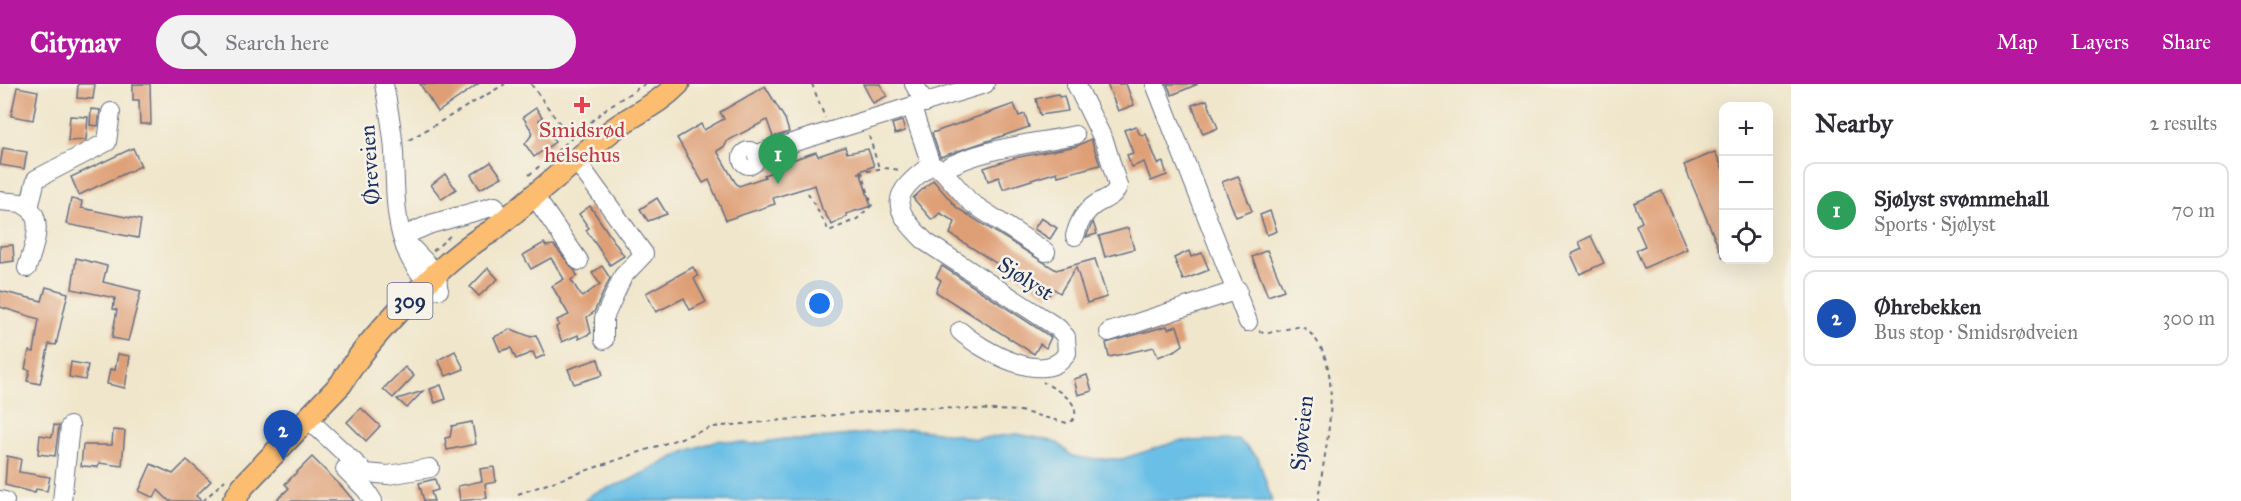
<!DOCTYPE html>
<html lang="en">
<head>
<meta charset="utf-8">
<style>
  :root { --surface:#fff; --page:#f2f2f3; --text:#2b2b33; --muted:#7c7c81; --line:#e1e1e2; --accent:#b5179e }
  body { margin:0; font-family:"IM FELL Great Primer",serif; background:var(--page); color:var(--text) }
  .controls { position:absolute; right:18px; top:18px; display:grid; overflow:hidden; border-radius:12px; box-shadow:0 6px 24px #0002 }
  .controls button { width:54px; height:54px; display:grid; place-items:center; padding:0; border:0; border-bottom:2px solid var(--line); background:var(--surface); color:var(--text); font:30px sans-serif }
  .you { position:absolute; left:820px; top:220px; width:21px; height:21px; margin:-15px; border:4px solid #fff; border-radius:50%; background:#1a73e8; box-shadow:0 0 0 9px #1a73e833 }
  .badge { display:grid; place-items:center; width:39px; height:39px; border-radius:50%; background:var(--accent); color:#fff; font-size:20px; font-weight:700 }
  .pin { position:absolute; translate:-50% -50px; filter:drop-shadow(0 2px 3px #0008) }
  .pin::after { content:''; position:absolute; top:32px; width:21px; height:18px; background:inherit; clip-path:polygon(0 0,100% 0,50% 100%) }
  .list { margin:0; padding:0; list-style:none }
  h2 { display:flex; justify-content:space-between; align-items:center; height:78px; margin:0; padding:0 24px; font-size:26px }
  h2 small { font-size:20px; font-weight:400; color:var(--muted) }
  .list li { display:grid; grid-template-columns:39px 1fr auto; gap:18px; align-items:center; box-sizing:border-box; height:96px; margin:0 12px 12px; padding:0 12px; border:2px solid var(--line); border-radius:12px }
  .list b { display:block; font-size:22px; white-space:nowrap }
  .list p { margin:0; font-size:20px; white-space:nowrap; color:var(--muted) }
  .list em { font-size:20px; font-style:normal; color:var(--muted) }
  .icon { flex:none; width:33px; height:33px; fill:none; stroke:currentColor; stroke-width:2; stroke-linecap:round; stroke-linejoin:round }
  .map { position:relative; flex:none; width:1791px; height:417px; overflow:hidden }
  header { display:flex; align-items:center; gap:36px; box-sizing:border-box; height:84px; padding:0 30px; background:var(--accent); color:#fff }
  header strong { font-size:28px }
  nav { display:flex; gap:33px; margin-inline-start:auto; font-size:21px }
  .search { width:420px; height:54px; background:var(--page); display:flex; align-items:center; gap:15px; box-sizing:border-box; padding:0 21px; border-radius:33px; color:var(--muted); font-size:22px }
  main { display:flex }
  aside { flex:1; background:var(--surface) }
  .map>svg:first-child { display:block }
  .water { fill:#69bfe6; stroke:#4277a2; stroke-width:1.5 }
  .building { fill:#de9f76 }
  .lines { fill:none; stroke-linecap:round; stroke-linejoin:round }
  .minor-casing { stroke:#666f84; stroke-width:20 }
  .major-casing { stroke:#666f84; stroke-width:25 }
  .path { stroke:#666f84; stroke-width:2; stroke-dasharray:4.5 4.5; stroke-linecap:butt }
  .minor { stroke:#fff; stroke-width:18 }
  .major { stroke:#fcbd6f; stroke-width:22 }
  .health-dot { fill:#e0444e; stroke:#f7f3e8; stroke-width:2 }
  .labels { text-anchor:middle; stroke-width:5; stroke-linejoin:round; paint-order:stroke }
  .shield { fill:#f7f3e8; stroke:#5d6a87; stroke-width:1.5 }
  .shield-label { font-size:21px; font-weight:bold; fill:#1b2f5e }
  .health-label { font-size:22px; fill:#be3a42; stroke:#f7f3e8 }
  .street-label { font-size:22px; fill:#1b2f5e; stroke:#f7f3e8 }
</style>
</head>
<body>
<header>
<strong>Citynav</strong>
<div class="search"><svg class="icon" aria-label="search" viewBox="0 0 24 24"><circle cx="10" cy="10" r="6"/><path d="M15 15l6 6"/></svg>Search here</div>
<nav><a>Map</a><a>Layers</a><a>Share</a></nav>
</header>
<main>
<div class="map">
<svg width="1791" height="417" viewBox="0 0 1791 417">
  <rect width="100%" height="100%" fill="#f7f3e8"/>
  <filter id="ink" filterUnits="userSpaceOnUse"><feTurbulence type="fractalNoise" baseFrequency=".0167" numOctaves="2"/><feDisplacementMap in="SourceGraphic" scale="12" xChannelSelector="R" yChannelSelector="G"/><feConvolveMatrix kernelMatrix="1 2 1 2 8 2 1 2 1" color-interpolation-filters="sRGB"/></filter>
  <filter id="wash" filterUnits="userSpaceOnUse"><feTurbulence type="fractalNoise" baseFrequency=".008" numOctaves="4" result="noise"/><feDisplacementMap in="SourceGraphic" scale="24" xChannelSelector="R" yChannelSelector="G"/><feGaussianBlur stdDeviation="1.35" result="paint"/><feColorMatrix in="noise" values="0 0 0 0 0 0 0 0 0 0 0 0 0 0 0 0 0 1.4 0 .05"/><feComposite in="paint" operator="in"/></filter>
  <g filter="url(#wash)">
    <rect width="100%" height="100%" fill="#f0e6cb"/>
    <polygon class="water" points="911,345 954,350 975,355 1017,350 1048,356 1059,360 1072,372 1089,375 1122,375 1178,357 1239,356 1258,374 1272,417 584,417 594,409 628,397 684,368 718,356 752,360 785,355 809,355"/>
    <g id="blocks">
      <g class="building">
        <polygon points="78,0 95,0 93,15 77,14"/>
        <polygon points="133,0 150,0 151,40 140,40 139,16 133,16"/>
        <polygon points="420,0 478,0 438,28"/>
        <polygon points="863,0 880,0 887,12 873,19"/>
        <polygon points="1107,0 1126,0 1134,21 1118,27"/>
        <polygon points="1167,0 1198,0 1172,11"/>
        <polygon points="765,2 785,35 789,48 773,53 767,36 727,57 725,62 717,67 735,98 739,102 765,93 764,91 772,88 771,83 816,68 818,72 845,63 847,69 868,65 874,82 860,87 871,122 846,130 847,132 832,141 822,125 815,101 773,114 775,120 726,136 709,96 703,99 677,54 701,40 704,46 724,35 720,28"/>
        <polygon points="17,3 38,7 33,36 11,32"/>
        <polygon points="1058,10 1059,13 1064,12 1068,27 1040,31 1036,15"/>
        <polygon points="1207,16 1218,44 1203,50 1192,21"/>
        <polygon points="1014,20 1019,32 1025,30 1029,43 940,73 932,49"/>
        <polygon points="536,24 543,34 539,36 555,58 534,73 525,60 533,49 523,33"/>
        <polygon points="91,25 100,26 98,42 90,41"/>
        <polygon points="70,32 88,33 86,56 68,57"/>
        <polygon points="902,37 905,47 895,50 892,40"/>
        <polygon points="1136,42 1139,49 1143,52 1146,50 1158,80 1163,78 1167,91 1151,97 1144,78 1132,83 1127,71 1133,69 1124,46"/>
        <polygon points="1091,55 1100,81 1058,92 1057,88 1003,105 999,93 988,97 984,84 1014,74 1077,62"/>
        <polygon points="3,64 27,68 24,85 0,81"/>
        <polygon points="133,64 141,82 79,111 71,93"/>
        <polygon points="1715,68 1724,87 1723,174 1684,81"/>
        <polygon points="491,78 502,93 480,105 471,91"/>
        <polygon points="445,90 456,105 442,115 431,101"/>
        <polygon points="1238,92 1252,127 1236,133 1222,98"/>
        <polygon points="933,96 957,124 1056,186 1095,175 1107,213 1087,219 1076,183 1060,209 1054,205 1048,212 950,150 955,138 940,129 932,136 913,114"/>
        <polygon points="1662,107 1687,165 1644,184 1636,166 1645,162 1636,141 1642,138 1634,119"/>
        <polygon points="657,114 667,130 648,137 640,125"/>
        <polygon points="71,115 82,117 81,124 141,136 138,154 66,140"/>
        <polygon points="590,122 624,172 610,181 586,146 589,144 579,130"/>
        <polygon points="1270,127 1277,147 1267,151 1260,131"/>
        <polygon points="1041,134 1057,144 1050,155 1034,145"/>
        <polygon points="1093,138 1097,150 1086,153 1090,144"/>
        <polygon points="1128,144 1134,165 1105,173 1099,152"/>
        <polygon points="1591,152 1604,179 1580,190 1571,170 1582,165 1579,158"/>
        <polygon points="544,159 546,162 554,161 575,187 577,192 571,196 582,213 600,200 592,189 602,182 610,194 594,228 587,233 591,249 579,255 578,251 562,258 556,243 559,241 557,236 569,231 552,202 564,195 551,174 531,185 523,171"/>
        <polygon points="13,161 14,177 0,179 0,162"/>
        <polygon points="1267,166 1284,206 1268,212 1252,173"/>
        <polygon points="1189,167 1191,173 1202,169 1209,186 1183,196 1174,174"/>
        <polygon points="76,174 107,182 103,198 141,207 128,257 112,254 117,226 113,225 115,214 72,205"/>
        <polygon points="942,182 1051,253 1046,264 1040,260 1034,270 936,208 941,196 936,193"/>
        <polygon points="693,183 698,192 694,195 706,218 690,226 684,214 656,228 646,209"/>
        <polygon points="488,184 498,195 479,212 470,203"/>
        <polygon points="46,203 68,209 56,261 49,260 40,300 27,297 30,286 25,285 29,267 34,268 39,235 0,223 0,207 42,217"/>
        <polygon points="1167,242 1168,245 1177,242 1183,261 1176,266 1158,273 1154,263 1109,273 1106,259"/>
        <polygon points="511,245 531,253 536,251 545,271 536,275 533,268 516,275 511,264 500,267 494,253"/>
        <polygon points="455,267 464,285 446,292 438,276"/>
        <polygon points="118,270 130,272 125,304 107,300 110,285 115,286"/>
        <polygon points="598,275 603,291 574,300 568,285"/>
        <polygon points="71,278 88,281 85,296 69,293"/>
        <polygon points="405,283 414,292 393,314 383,305"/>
        <polygon points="1087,291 1092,307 1078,311 1074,295"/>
        <polygon points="441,301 446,315 435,319 430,305"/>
        <polygon points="423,307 407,324 397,315"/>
        <polygon points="361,324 380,342 366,357 347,338"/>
        <polygon points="472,338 476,360 447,366 445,354 450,353 452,342"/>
        <polygon points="54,341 59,342 55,372 38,370 40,351 52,353"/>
        <polygon points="113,346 125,347 122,382 99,379 98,383 81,382 83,361 112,361"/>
        <polygon points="7,372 21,375 19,388 50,393 47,407 36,405 35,409 5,401"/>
        <polygon points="312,373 343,404 354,417 276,417 289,404 285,400"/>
        <polygon points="187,376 211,397 196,412 202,417 169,417 158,406 154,414 139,407 151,380 173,390"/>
        <polygon points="494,383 496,398 485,400 487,414 460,417 458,402 482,397 480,385"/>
        <polygon points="435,395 438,406 431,408 434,417 424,417 419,399"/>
      </g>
    </g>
  </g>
  <g filter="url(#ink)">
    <use href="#blocks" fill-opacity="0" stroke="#666f84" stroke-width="1.5"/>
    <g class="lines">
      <g class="minor-casing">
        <g id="minor">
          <path d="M384,0C388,23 393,46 394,68C396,117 392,176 439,206"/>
          <polyline points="914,0 925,19"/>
          <polyline points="1155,0 1248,238"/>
          <path d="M912,24L931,81C890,111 890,123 926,158L1058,244L1066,253L1067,269C1047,304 981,266 960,247"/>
          <circle cx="749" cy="74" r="7"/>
          <polyline points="756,70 985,0"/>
          <polyline points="575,75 644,170 623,192 604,234 604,256"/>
          <polyline points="931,81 942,86 970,118 1046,168"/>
          <path d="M942,86C981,64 1032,60 1075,51"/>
          <polyline points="533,110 579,177"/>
          <polyline points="0,117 21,119 29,124 36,95 107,58 111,28"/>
          <polyline points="403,152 431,140 495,122"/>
          <path d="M1075,152C1078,140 1085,127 1096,120C1106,114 1114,113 1118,102L1105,59L1076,0"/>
          <polyline points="407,159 437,190 438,203"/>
          <path d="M27,184C32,168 45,137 29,124"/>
          <polyline points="1109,248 1238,206"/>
          <polyline points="308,335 366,389 388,391 430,384"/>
          <polyline points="345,385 366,406 373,417"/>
          <polyline points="0,416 5,417"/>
          <polyline points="62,417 70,342"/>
        </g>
      </g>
      <g class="major-casing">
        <path id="major" d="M234,417L243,402L341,300C368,253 446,173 492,147L611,47C633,30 658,21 678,0"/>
      </g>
      <g class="path">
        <polyline points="531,0 567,50 574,53"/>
        <polyline points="812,0 825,34"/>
        <polyline points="869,52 879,84"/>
        <polyline points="409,56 505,0"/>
        <polyline points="858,89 884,84 901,86"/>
        <polyline points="529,91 608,23 645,0"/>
        <polyline points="808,109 829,147 857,135 872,121 862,88"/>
        <polyline points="433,167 451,151"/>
        <path d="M1259,247L1268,249L1301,242C1352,274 1323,368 1318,417"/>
        <path d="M518,410L713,343L916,323L1020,327L1067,339L1072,337C1085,319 1055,305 1043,298"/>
        <polyline points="203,417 225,396"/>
      </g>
      <use href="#minor" class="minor"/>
      <use href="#major" class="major"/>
    </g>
  </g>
  <path class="health-dot" d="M579 12h6v6h6v6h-6v6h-6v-6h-6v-6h6z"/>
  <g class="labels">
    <rect class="shield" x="387.5" y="199" width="45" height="36" rx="4.5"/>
    <g class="shield-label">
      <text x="410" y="224">309</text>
    </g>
    <g class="health-label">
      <text x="582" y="53">Smidsrød<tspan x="582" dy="25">helsehus</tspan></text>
    </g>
    <g class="street-label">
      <text transform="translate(369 81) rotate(-94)" y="8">Øreveien</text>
      <text transform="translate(1026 194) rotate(33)" y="8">Sjølyst</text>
      <text transform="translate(1301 349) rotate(-84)" y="8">Sjøveien</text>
    </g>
  </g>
</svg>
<div class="controls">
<button>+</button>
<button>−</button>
<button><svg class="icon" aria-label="locate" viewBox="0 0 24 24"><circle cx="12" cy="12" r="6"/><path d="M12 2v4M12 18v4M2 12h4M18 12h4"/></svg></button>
</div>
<div class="you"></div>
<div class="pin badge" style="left:778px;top:100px;background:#2e9e5b">1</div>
<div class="pin badge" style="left:283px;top:376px;background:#1a4fb4">2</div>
</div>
<aside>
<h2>Nearby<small>2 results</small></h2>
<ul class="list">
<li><span class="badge" style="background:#2e9e5b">1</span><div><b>Sjølyst svømmehall</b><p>Sports · Sjølyst</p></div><em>70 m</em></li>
<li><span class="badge" style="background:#1a4fb4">2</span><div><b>Øhrebekken</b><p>Bus stop · Smidsrødveien</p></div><em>300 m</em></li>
</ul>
</aside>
</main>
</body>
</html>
